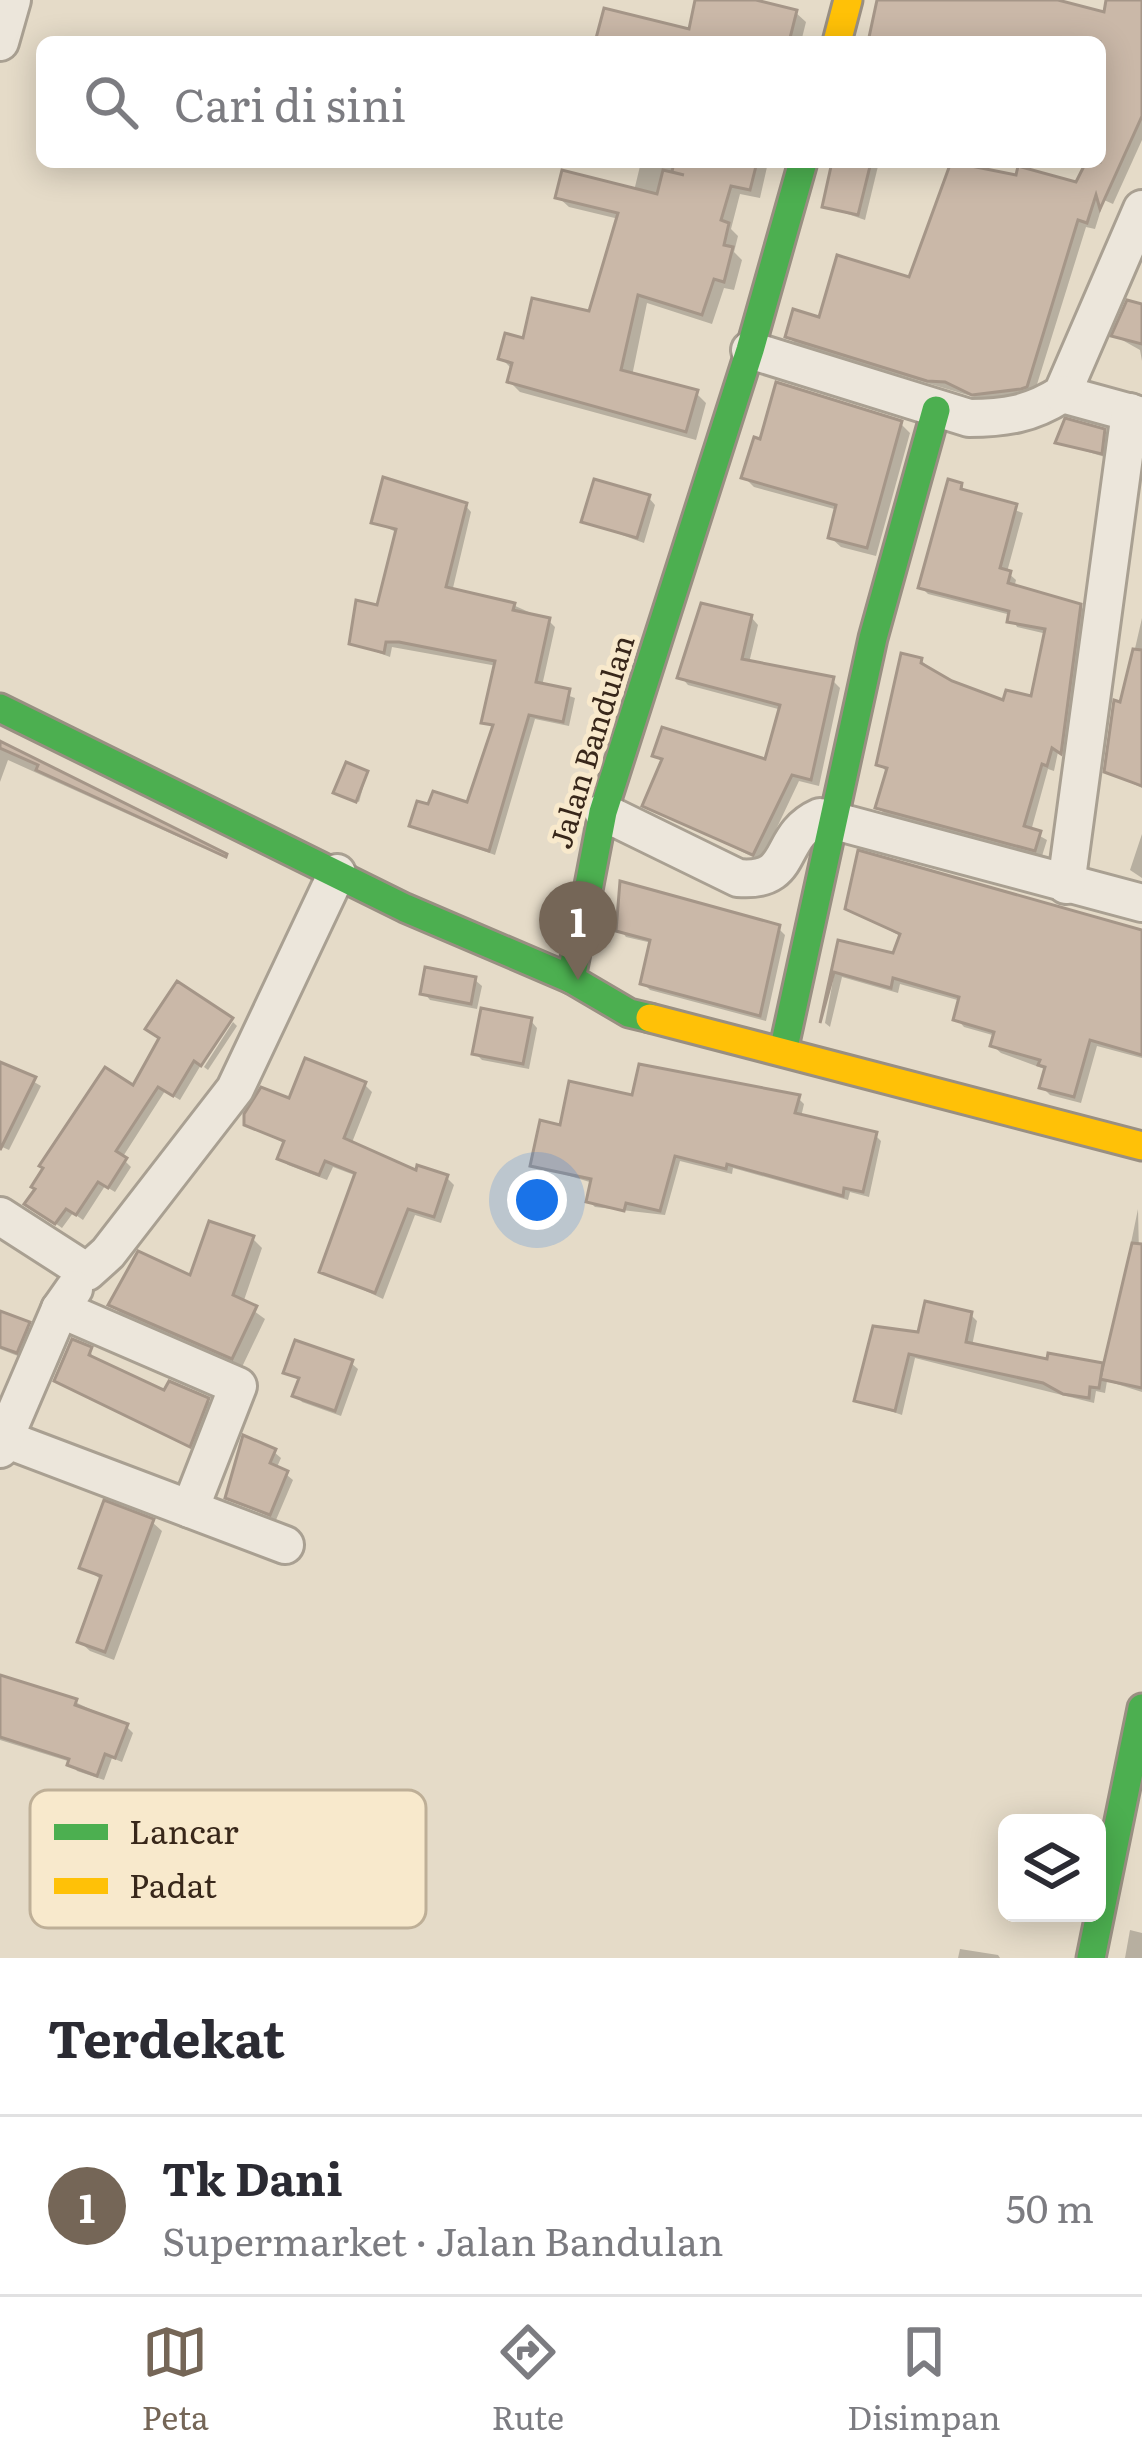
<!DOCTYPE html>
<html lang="id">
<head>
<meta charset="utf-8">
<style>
  :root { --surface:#fff; --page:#f2f2f3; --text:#2b2b33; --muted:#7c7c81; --line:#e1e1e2; --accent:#756657 }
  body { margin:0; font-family:Literata,serif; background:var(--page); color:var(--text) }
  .controls { position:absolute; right:36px; bottom:36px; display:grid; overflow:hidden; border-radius:18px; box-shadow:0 6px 30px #0003 }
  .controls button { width:108px; height:108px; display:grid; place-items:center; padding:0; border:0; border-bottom:3px solid var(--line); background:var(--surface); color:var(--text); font:60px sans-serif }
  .you { position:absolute; left:537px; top:1200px; width:42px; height:42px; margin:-30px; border:9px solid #fff; border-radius:50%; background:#1a73e8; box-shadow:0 0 0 18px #1a73e833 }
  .badge { display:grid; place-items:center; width:78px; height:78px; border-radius:50%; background:var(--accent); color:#fff; font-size:39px; font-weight:700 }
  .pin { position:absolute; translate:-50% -99px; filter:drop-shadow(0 3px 6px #0008) }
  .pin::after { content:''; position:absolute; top:63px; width:42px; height:36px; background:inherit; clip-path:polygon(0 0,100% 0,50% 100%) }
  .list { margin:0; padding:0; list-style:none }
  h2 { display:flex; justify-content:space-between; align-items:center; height:156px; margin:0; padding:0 48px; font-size:51px }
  h2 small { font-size:39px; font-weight:400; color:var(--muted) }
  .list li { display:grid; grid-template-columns:78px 1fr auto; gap:36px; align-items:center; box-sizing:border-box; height:180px; padding:0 48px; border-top:3px solid var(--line) }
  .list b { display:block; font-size:45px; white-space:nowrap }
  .list p { margin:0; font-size:39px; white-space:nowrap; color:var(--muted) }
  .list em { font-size:39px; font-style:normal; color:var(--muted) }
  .icon { flex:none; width:66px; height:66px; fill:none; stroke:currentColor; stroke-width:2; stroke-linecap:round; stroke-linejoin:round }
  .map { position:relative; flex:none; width:1142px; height:1958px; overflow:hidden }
  .search { position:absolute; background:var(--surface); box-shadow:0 6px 30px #0003; left:36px; right:36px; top:36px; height:132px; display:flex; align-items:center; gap:30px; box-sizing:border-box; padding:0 42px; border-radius:18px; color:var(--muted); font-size:45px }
  .sheet { height:336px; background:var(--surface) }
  nav { display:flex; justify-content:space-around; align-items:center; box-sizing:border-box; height:168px; border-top:3px solid var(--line); background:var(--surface); font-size:33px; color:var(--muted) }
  nav a { display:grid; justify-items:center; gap:6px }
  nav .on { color:var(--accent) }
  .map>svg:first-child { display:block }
  .shadow { fill:#0003 }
  .building { fill:#cab8a8; stroke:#a59688; stroke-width:3 }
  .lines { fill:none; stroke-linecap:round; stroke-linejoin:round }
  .street-casing { stroke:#a9a092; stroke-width:42 }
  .fast-casing { stroke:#998f82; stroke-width:33 }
  .slow-casing { stroke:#998f82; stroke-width:33 }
  .street { stroke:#ece6db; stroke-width:36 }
  .fast { stroke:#4caf50; stroke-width:27 }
  .slow { stroke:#ffc107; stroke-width:27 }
  .labels { text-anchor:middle; stroke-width:10; stroke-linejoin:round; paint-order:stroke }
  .street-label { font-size:30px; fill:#38271a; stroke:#f8e9cc }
  .key { fill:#f8e9cc; stroke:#beaf97; stroke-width:3 }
  .key-label { font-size:33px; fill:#38271a }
</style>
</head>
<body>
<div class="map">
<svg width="1142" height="1958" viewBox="0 0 1142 1958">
  <rect width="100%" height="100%" fill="#e5dbc8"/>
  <g class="shadow">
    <polygon points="698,0 742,0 795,12 806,22 801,42 598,42 692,33"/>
    <polygon points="878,0 1060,0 1106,15 1110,0 1142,0 1142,140 1113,204 1104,200 1095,229 1086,227 1034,394 991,402 796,344 788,336 911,281 954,162 1018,179 1078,186 1089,162 1100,162 1100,42 868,42"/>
    <polygon points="641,162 762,162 767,167 760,198 740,194 731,229 738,236 734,252 742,260 734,290 724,288 712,324 647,303 632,376 696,393 706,403 696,440 520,392 510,382 513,370 501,358 525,342 591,315 619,219 569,207 558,197 634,191"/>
    <polygon points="835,162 879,162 865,220 825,206"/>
    <polygon points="1142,307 1142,361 1140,350 1115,336"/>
    <polygon points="900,423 910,433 876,556 841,547 831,538 838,510 754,487 744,477"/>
    <polygon points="1103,432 1110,439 1108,458 1059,443"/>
    <polygon points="961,486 969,494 1023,513 1007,572 1016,580 1014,588 1080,606 1087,613 1067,757 1058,752 1054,771 1048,769 1031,831 1047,840 1042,856 885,814 879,808 886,771 879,764 920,660 950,683 1005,704 1033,699 1047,634 1017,627 1011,615 928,594 921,587"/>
    <polygon points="649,498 655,505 644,543 584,521"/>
    <polygon points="465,505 471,512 452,592 513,605 549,621 555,627 542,686 575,698 569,726 535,719 495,855 412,825 469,806 495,729 485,722 497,666 392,647 390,657 352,643 380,609 398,533 375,522"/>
    <polygon points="751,617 758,625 749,663 832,680 840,688 819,786 799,781 761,861 646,805 663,763 656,756 767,763 782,710 688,685 681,677"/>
    <polygon points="1142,618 1142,788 1107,771"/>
    <polygon points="0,745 205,849 8,760 0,782"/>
    <polygon points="367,773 359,802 339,794"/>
    <polygon points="1142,834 1142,878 1130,870"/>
    <polygon points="860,854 1142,930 1142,1058 1097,1046 1081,1103 1050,1095 1042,1087 1047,1070 1001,1053 993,1046 996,1036 964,1027 957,1019 961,1001 900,984 898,993 842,977 830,1027 825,1023 840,943 895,957 902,937 848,908"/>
    <polygon points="623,885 778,928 785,935 766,1021 650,990 643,983 652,943 626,937 615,923"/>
    <polygon points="475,980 482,986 477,1009 430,1000 424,993"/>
    <polygon points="229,1018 180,1100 165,1091 122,1158 131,1167 115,1192 105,1186 83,1220 73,1213 62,1228 28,1204 134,1089"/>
    <polygon points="531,1021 537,1028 529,1069 482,1060 475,1053"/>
    <polygon points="233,1022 237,1026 208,1070 204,1067"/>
    <polygon points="0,1062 41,1086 9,1150 0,1146"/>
    <polygon points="713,1078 798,1098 804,1104 801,1117 875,1135 881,1141 869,1197 850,1192 848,1200 733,1168 732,1174 680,1161 665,1215 595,1207 589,1201 593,1183 533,1165 562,1128 634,1098 712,1084"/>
    <polygon points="365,1085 372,1092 351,1145 417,1174 446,1177 454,1185 441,1223 415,1215 383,1299 323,1271 357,1176 333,1167 327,1180 288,1165 280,1158 286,1144 247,1124 290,1102"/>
    <polygon points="1138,1209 1142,1392 1107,1381 1105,1393 1096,1391 1094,1403 915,1358 902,1415 858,1400 921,1335 970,1314 977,1321 972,1346 1105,1369"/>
    <polygon points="252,1238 262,1248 243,1303 265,1319 242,1367 122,1315 112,1305 192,1279"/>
    <polygon points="0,1314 35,1331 23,1358 0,1349"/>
    <polygon points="90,1350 94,1361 165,1394 207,1401 213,1406 196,1450 63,1386 57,1380"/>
    <polygon points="351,1363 358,1369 341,1416 302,1402 296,1395 301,1381 286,1372"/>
    <polygon points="274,1452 281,1458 277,1467 293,1480 276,1520 229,1498"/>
    <polygon points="152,1522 162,1531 114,1660 90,1651 80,1642 102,1580 83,1567"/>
    <polygon points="0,1678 75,1702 126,1726 133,1733 122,1762 112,1758 104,1780 77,1771 71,1762 0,1740"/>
    <polygon points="1130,1930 1142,1933 1142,1958 1125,1958"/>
    <polygon points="960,1949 998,1955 1000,1958 958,1958"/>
  </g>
  <g class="building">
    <polygon points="695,0 756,0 797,10 789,42 595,42 604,8 689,29"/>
    <polygon points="877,0 1058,0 1104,12 1106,0 1142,0 1142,116 1100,209 1096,195 1087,223 1078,220 1027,387 1021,389 972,395 945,382 927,381 785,337 793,309 819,317 837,255 909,277 951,162 1016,175 1018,166 1076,182 1086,162 1100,162 1100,42 868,42"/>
    <polygon points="674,162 757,162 750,190 731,186 721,220 729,223 724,245 733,247 724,282 714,279 702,315 638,295 621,370 698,390 686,432 507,382 512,363 498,359 505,333 523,338 532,298 589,311 618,213 555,198 562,170 657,194 663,170 684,175 672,172"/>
    <polygon points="832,162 871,162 858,215 822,207"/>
    <polygon points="1127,300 1142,304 1142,344 1111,336"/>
    <polygon points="776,382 902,421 867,548 828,538 836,505 741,478 754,437 760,439"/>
    <polygon points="1065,418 1105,429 1102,454 1055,443"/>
    <polygon points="383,477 467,503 446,587 515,603 513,610 550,618 536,682 570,689 563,722 529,715 489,851 409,826 417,801 428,804 433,791 467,802 493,725 481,723 495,661 399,642 386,642 384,653 349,644 356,600 377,605 396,529 371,523"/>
    <polygon points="594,479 650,495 637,538 581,522"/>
    <polygon points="948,479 962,483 961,489 1017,504 1000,568 1011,571 1008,583 1081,604 1061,754 1052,748 1047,766 1042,764 1024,826 1041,831 1035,851 875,808 887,768 876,765 901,653 922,658 921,663 952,681 1003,700 1006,690 1031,696 1045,629 1007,622 1009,611 918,588"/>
    <polygon points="701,603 752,615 742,659 834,677 811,780 792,775 753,855 642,806 662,759 652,756 662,727 765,759 780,705 677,678"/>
    <polygon points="1133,649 1142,650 1142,786 1104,772 1114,700 1120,702"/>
    <polygon points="0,741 227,854 226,857 36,770 38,765 0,748"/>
    <polygon points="346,762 368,771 356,802 333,793"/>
    <polygon points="858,850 1142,930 1142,1055 1090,1040 1074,1097 1039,1088 1045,1067 1038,1065 1040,1060 990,1046 994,1032 953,1020 959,997 893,978 891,988 834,972 820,1023 838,940 893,953 900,934 845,909"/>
    <polygon points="620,881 780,925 760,1016 640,984 650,940 616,931"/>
    <polygon points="425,967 476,977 471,1004 420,994"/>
    <polygon points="177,981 233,1018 201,1066 194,1061 173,1096 158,1087 116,1151 127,1158 108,1188 98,1182 76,1215 66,1209 55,1224 24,1204 35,1189 31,1187 43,1168 39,1166 105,1067 133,1085 159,1038 145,1029"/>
    <polygon points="481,1008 532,1018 523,1064 472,1054"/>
    <polygon points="305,1058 366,1082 344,1138 416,1170 417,1165 448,1175 434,1217 408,1209 375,1293 319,1272 355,1173 325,1161 319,1175 277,1159 284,1141 244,1125 244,1114 261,1087 289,1098"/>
    <polygon points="0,1062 36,1077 0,1150"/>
    <polygon points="639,1064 800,1095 795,1113 877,1132 863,1192 844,1188 843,1196 727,1164 726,1169 675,1156 660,1211 626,1203 624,1211 586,1202 591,1179 530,1166 540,1120 560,1125 569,1081 632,1095"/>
    <polygon points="209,1221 254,1236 233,1295 257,1306 232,1359 108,1305 138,1251 190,1275"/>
    <polygon points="1132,1243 1142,1244 1142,1388 1100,1379"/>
    <polygon points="925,1301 972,1312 966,1342 1047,1359 1048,1353 1103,1363 1099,1388 1090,1387 1089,1398 1063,1394 1043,1383 909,1354 895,1411 854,1401 873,1326 918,1332"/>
    <polygon points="0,1311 30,1322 17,1353 0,1347"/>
    <polygon points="72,1339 92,1347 89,1355 164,1390 169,1381 209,1398 190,1447 54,1381"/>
    <polygon points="295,1340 353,1360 335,1411 292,1396 299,1378 283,1373"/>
    <polygon points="243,1435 276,1449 270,1463 288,1471 270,1515 225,1498"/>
    <polygon points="104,1500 154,1519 105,1652 77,1642 101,1576 79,1568"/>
    <polygon points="0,1675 77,1699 75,1705 128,1724 115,1758 105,1754 97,1776 67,1765 69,1759 0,1737"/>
  </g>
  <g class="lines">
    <g class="street-casing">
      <g id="street">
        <polyline points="0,42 12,0"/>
        <path d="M750,350L969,418C1005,418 1031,414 1062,394L1142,209"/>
        <polyline points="1062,394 1142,416"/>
        <path d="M603,812L738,878C797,883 775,837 820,817L1142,903"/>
        <polyline points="1066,885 1130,412"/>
        <polyline points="0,1216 87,1272 108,1253 235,1089 337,873"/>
        <polyline points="60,1309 238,1386 190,1509"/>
        <polyline points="5,1439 285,1545"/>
        <polyline points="0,1449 60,1309 74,1289"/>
      </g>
    </g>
    <g class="fast-casing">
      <g id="fast">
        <polyline points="0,708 405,908 571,979"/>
        <polyline points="650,1018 629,1013 571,979 603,812 750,350 803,162"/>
        <polyline points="783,1052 873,638 936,410"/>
        <polyline points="1091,1958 1142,1708"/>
      </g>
    </g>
    <g class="slow-casing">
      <g id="slow">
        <polyline points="837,42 848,0"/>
        <polyline points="650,1018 1142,1146"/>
      </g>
    </g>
    <use href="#street" class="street"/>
    <use href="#fast" class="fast"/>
    <use href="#slow" class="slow"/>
  </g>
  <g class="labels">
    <g class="street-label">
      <text transform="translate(593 742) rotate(-73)" y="10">Jalan Bandulan</text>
    </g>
  </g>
  <rect x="30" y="1790" width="396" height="138" rx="18" class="key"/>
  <rect x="54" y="1824" width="54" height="16" fill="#4caf50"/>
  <rect x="54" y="1878" width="54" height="16" fill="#ffc107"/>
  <g class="key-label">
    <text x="129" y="1844">Lancar</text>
    <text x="129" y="1898">Padat</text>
  </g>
</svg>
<div class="controls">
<button><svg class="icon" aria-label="layers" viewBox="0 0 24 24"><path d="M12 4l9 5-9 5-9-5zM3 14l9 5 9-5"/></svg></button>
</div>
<div class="you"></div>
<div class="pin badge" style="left:578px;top:980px">1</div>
<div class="search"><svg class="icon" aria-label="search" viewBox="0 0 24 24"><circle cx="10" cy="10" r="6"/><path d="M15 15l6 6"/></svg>Cari di sini</div>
</div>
<section class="sheet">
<h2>Terdekat<small></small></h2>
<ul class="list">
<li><span class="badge">1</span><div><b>Tk Dani</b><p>Supermarket · Jalan Bandulan</p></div><em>50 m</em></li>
</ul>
</section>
<nav>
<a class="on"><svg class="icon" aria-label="map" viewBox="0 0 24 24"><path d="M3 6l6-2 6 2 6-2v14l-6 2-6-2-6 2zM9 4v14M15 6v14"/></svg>Peta</a>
<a><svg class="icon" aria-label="directions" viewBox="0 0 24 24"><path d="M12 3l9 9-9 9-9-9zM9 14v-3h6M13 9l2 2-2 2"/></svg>Rute</a>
<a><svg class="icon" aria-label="saved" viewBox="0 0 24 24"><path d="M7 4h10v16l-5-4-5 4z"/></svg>Disimpan</a>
</nav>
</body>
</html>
